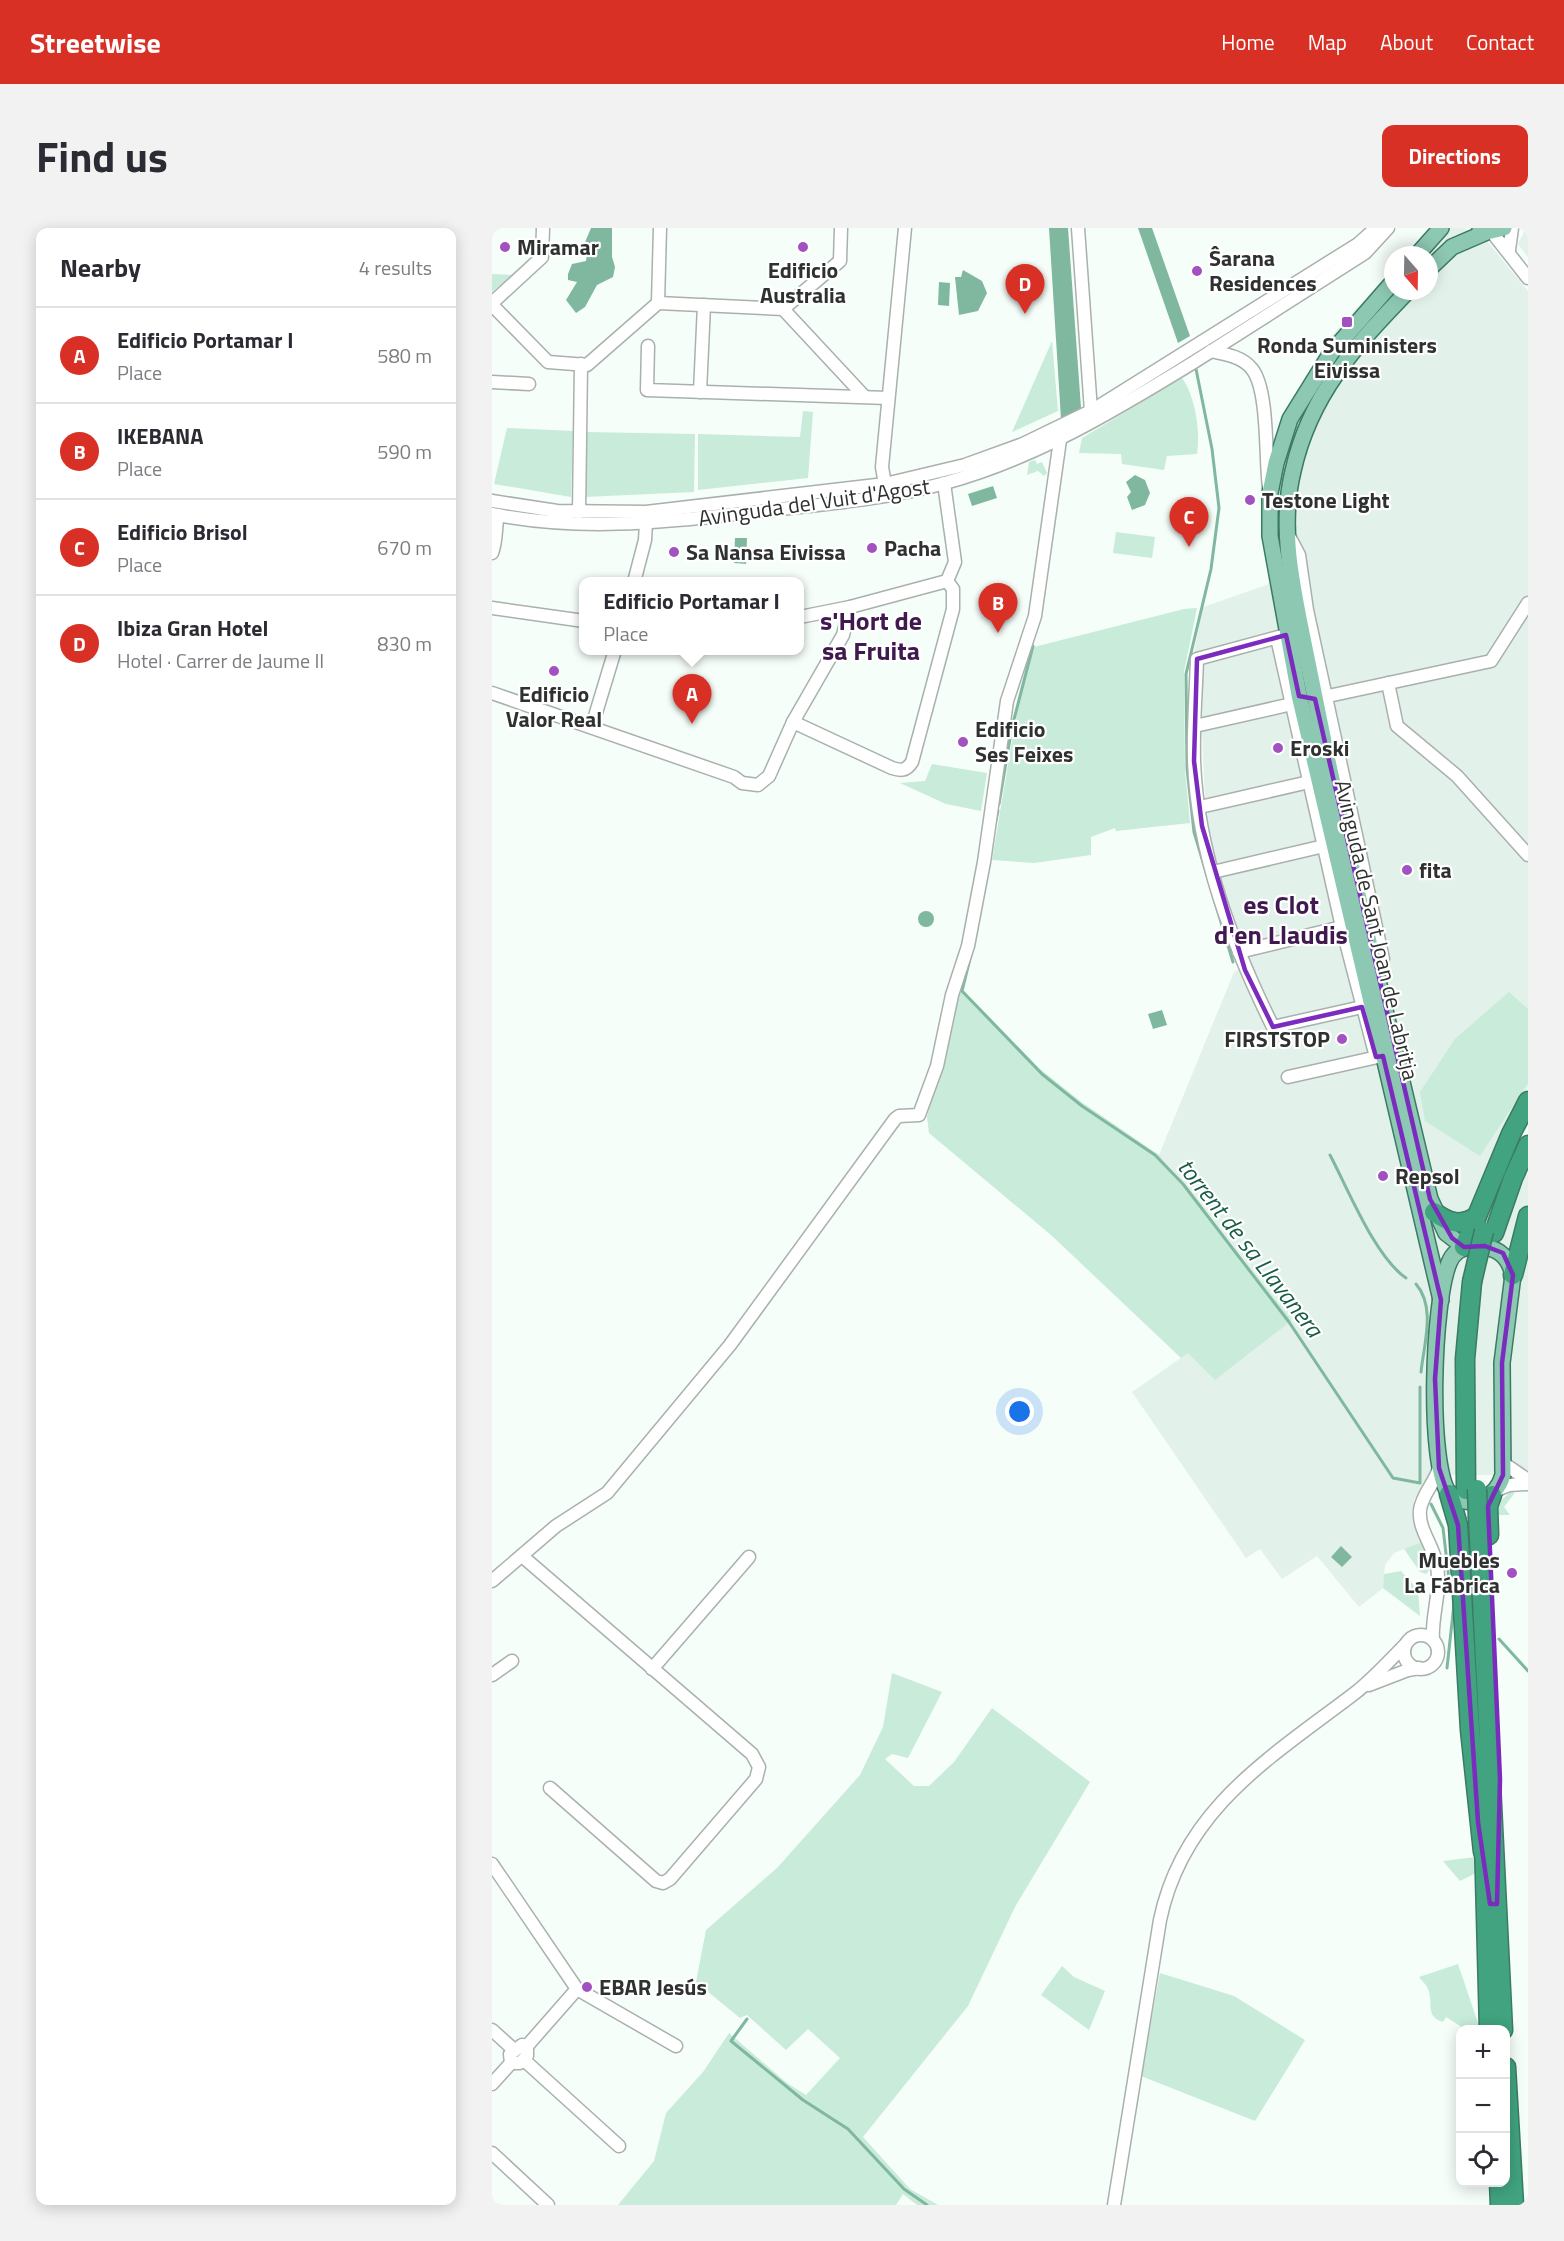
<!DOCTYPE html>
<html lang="en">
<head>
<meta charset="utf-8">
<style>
  :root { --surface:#fff; --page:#f2f2f3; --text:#2b2b33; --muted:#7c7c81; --line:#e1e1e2; --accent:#d93025 }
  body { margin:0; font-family:"Titillium Web",sans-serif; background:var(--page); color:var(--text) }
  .controls { position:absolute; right:18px; bottom:18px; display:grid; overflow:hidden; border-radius:12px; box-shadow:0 3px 15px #0003 }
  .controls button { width:54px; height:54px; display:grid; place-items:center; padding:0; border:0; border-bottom:2px solid var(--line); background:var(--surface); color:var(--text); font:30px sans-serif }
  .compass { position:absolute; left:892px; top:18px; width:54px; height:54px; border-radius:50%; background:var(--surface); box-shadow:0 3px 15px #0003; rotate:160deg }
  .you { position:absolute; left:528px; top:1184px; width:21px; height:21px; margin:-15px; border:4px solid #fff; border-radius:50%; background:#1a73e8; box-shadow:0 0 0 9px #1a73e833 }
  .badge { display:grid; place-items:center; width:39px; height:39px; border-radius:50%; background:var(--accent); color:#fff; font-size:20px; font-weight:700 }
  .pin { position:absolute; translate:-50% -50px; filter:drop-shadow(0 2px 3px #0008) }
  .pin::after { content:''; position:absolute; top:32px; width:21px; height:18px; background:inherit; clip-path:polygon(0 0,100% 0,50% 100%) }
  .popup { position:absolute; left:87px; top:349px; width:225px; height:78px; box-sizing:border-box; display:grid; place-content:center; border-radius:12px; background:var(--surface); filter:drop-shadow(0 2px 4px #0005); font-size:20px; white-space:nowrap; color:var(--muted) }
  .popup b { font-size:22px; color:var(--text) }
  .popup::after { content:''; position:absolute; left:50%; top:100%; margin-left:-12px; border:12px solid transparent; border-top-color:var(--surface) }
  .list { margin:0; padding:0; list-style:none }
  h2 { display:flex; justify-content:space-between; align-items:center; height:78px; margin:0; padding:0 24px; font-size:26px }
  h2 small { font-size:20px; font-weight:400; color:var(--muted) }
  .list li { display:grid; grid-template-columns:39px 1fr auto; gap:18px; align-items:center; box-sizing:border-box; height:96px; padding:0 24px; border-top:2px solid var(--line) }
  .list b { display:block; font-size:22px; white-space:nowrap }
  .list p { margin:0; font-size:20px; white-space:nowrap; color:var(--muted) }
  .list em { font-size:20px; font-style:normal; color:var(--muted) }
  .icon { flex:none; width:33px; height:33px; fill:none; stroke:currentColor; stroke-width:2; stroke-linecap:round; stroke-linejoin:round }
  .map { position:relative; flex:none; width:1036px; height:1977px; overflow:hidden; border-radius:12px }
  header { display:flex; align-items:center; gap:36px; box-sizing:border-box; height:84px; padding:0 30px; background:var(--accent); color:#fff }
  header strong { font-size:28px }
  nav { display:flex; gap:33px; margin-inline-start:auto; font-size:21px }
  .intro { display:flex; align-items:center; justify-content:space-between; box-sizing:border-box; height:144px; padding:0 36px }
  h1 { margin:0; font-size:42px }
  .button { padding:15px 27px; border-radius:12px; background:var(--accent); color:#fff; font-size:21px; font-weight:700 }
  main { display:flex; gap:36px; padding:0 36px }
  aside { flex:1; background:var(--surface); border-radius:12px; box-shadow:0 3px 15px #0003 }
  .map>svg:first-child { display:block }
  .built { fill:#e2f1ea }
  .green { fill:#c8ebda }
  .water { fill:#80b79f }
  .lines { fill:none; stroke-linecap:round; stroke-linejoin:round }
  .stream { stroke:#80b79f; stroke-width:3 }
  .minor-casing { stroke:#aab0ad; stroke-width:15 }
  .major-casing { stroke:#3b7b63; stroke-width:18 }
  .highway-casing { stroke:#3b7b63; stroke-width:21 }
  .minor { stroke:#fff; stroke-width:12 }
  .major { stroke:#8dc8b2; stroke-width:15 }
  .highway { stroke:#41a37f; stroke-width:18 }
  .highway-bridge-casing { stroke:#3b7b63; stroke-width:21; stroke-linecap:butt }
  .highway-bridge { stroke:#41a37f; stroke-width:18 }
  .marked { fill:none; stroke:#7b2cbf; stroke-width:4.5; stroke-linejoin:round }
  .poi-dot { fill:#a251c1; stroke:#fff; stroke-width:2 }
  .labels { text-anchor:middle; stroke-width:4.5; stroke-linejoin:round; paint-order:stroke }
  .poi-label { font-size:22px; font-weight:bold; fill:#2f3130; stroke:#fff; text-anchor:start }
  .street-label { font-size:22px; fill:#2f3130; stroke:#fff }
  .water-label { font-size:24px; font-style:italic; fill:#195d45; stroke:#fff }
  .quarter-label { font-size:26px; font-weight:bold; fill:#40194f; stroke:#fff }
</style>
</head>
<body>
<header>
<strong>Streetwise</strong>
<nav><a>Home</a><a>Map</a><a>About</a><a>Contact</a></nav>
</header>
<div class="intro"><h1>Find us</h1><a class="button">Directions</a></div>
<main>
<aside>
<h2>Nearby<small>4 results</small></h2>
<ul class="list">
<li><span class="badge">A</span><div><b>Edificio Portamar I</b><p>Place</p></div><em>580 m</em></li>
<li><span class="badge">B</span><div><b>IKEBANA</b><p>Place</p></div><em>590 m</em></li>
<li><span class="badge">C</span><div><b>Edificio Brisol</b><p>Place</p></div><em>670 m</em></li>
<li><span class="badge">D</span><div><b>Ibiza Gran Hotel</b><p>Hotel · Carrer de Jaume II</p></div><em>830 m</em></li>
</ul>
</aside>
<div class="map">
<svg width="1036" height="1977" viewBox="0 0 1036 1977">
  <rect width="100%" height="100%" fill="#f6fefa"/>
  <g class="built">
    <polygon points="938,0 972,0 995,13 1036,63 1036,859 1000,930 1036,947 1036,1247 937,1247 922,1272 920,1284 930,1314 902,1325 893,1337 891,1360 867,1379 825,1328 790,1351 768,1321 754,1330 640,1164 696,1125 800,1092 667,927 742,744 756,736 724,640 714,599 710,504 711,435 702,423 711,379 777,356 770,261 781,214 793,183 835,113 901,40 901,63 937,63 937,27 913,27"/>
    <polygon points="1034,0 1036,0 1036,29 1026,16"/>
  </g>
  <g class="green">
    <polygon points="0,46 21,47 0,64"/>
    <polygon points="560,113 566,183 520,204"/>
    <path d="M690,150C703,167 709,205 705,226L675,228L672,242L630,236L629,226L587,225L590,210Z"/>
    <polygon points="311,183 321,184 316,250 206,262 206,206 308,209"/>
    <polygon points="15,200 81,203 79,269 2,256"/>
    <polygon points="94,204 203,206 202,264 92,269"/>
    <polygon points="543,232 545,236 550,234 555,245 552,248 546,243 535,247 537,234"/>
    <polygon points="624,304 663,309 660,330 621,325"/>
    <polygon points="705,380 692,444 693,542 698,595 624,603 623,600 599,609 599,627 542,635 500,632 528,465 542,419 692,381"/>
    <polygon points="440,536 495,545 489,583 454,576 408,555 433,553"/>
    <polygon points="468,759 547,840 588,873 667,927 800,1092 723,1152 696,1125 689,1130 559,1007 437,905 435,889"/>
    <polygon points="1017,764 1036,781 1036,855 988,928 933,893 928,864 963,811"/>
    <polygon points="1021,1262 1022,1266 1012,1279 1018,1287 1002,1287 1006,1275"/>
    <polygon points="930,1314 939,1340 934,1346 928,1344 912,1321"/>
    <polygon points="909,1343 926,1362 928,1388 891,1360 892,1346"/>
    <polygon points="400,1445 450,1464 416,1530 400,1526 393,1531 422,1558 437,1558 462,1534 500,1480 598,1554 523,1679 476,1778 371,1909 418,1961 446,1977 425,1977 411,1966 404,1977 126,1977 162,1933 174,1885 211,1844 237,1805 295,1855 314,1867 348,1830 316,1801 294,1822 255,1787 248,1790 204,1754 214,1702 285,1640 368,1547 391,1499"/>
    <polygon points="983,1629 984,1645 968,1653 951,1633"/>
    <path d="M966,1736L988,1801H973L954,1789L951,1794C932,1788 942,1774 936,1761C935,1757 929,1752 927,1749Z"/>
    <polygon points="570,1738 582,1749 613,1763 597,1802 549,1767"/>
    <polygon points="668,1745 742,1768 813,1812 763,1893 649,1848"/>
  </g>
  <g class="water">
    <polygon points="99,0 120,0 120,29 123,39 121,49 105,57 93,79 84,85 74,72 85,54 76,52 76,46 80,36 94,33 95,26 91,19"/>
    <polygon points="557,0 576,0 589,180 569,191"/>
    <polygon points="646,0 660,0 698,108 686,115"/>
    <polygon points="471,42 490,53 495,65 486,83 467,87 463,49 469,49"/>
    <polygon points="447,54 458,55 457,78 446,77"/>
    <polygon points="643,247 653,252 658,265 653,277 640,282 635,269 639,264 634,254"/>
    <polygon points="501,258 505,270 480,278 476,266"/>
    <polygon points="243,310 255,310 254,336 242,335"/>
    <circle cx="434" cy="691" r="8"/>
    <polygon points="670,782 675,797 661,801 656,786"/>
    <polygon points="849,1318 860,1329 850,1339 839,1329"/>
  </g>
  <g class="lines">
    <g class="stream">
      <polyline points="704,141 720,221 727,280 719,341 694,446 695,540 702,604 741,734"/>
      <polyline points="507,576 520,499 541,418"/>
      <polyline points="504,592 506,583"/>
      <polyline points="479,727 470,763 550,846 590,878 663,927 691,956 797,1094 901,1250 928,1255 928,1159"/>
      <path d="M838,927C856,961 883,1029 914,1050"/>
      <path d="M924,1056C944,1079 932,1116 929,1144"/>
      <polyline points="939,1276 951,1300 958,1360 963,1369"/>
      <polyline points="1007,1411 1036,1443"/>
      <polyline points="955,1440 962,1376"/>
      <polyline points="255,1791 239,1813 311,1872 356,1901 412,1961 435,1977"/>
    </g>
    <g class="minor-casing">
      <g id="minor">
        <polyline points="586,0 599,183"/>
        <polyline points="999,3 1036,50"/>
        <polyline points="1017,22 1020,0"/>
        <polyline points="0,75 50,29 51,0"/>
        <polyline points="166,75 168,0"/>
        <polyline points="0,77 56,134 95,137 166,75 291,81 372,168"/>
        <polyline points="291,81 348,33 349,0"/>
        <polyline points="156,118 155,162 396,170"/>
        <path d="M719,123C734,126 751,129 760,141C777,162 773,231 777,260"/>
        <polyline points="0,154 37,156"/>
        <polyline points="208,164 212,77"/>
        <polyline points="452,255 463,334 455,353"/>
        <polyline points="393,256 390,239 413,0"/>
        <polyline points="0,273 65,283 154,284 393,256 473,237 531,216 599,183 866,16 884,0"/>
        <polyline points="87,284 89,136"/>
        <path d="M0,286C85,303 168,295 253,285C320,277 388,273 453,255C544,230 622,183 702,134C759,98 816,61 873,25L896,0"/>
        <polyline points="797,308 807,327 815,382 891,731 885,750"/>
        <path d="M0,325C5,312 3,300 6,287"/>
        <polyline points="142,354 153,312 154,295"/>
        <polyline points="0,380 92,393"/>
        <polyline points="308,389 358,379 455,353"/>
        <path d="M794,407L705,431C704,464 701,498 702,532C705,625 741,718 781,799L870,779"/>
        <polyline points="785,410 850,699 884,829"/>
        <polyline points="896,455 905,498 965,548 1036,627"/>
        <polyline points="0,465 242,549 250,555 266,557 277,548 301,494 351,407 358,379"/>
        <polyline points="827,470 999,433 1036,375"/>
        <path d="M301,494L400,540C409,543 414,543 420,534L461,381V361L455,353"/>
        <polyline points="100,498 123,422"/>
        <polyline points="703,498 800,476"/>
        <polyline points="708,579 817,554"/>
        <polyline points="721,644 832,618"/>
        <polyline points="747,724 850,699"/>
        <polyline points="796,849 890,828"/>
        <polyline points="1011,1235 1036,1252"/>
        <polyline points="1005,1262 1017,1257 1036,1256"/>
        <polyline points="30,1328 260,1526 267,1539 264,1551 178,1651 171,1655 164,1653 58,1560"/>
        <polyline points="0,1353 64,1298 115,1265 238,1117 403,891 407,888 427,887 445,838 460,767 476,718 492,634 515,473 543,388 568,212"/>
        <circle cx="929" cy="1424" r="17"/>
        <path d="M941,1412C939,1386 951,1360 944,1334C940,1316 926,1300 928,1282C930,1266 943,1255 947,1240"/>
        <polyline points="160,1441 257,1329"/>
        <polyline points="0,1447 20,1433"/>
        <polyline points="877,1457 916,1442 927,1440"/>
        <polyline points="0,1636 85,1761 184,1818"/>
        <polyline points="0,1802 21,1821"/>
        <polygon points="30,1817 35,1818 35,1828 28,1835 19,1835 18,1826"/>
        <polyline points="35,1818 85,1761"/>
        <polyline points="32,1832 127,1918"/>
        <polyline points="0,1856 19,1835"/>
        <polyline points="0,1925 56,1977"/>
        <path d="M622,1977L668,1692C691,1581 779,1529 863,1465C881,1451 897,1433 913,1417"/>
      </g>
    </g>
    <g class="major-casing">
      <g id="major">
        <polyline points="988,2 999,3 1012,0"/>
        <polyline points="925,27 949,0"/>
        <polyline points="937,41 960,19 997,3"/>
        <polyline points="901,54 839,125 798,191 784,235 778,265 778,308 807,467 949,1072"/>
        <path d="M916,63C863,118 818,166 801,243C787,300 801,360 812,415C820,455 828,494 836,533C868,680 903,825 938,971L954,1005L972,1019"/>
        <path d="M981,1017C1002,1019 1016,1024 1021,1047L1010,1135L1011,1247C1004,1271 979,1282 957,1266C935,1234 941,1072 957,1035C961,1024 970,1019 981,1017Z"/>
      </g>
    </g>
    <g class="highway-casing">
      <g id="highway">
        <path d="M942,984C957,995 969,999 985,988"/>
        <polyline points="1002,1005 1021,950 1036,917"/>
        <polyline points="972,1019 1019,906 1036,873"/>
        <polyline points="1021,1047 1036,988"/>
        <polyline points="974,1262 973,1131 980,1054"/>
        <polyline points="957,1266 966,1297 978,1502 991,1624"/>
        <polyline points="986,1290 1011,1802"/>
        <polyline points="997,1307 996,1278 1000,1267"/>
        <polyline points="992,1613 997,1802"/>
        <polyline points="1014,1839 1022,1977"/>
        <polyline points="1007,1954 1008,1977"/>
      </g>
    </g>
    <use href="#minor" class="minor"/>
    <use href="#major" class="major"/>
    <use href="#highway" class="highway"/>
    <g class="highway-bridge-casing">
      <g id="highway-bridge">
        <polyline points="980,1054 992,1003"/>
        <polyline points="985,1261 986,1290"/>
      </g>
    </g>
    <use href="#highway-bridge" class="highway-bridge"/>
  </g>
  <path class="marked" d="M794,407L807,468L823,471L938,971L960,1010L972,1019L993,1018L1011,1025L1021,1047L1010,1135L1011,1247L996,1278L1008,1551L1005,1676H998L986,1594L966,1297L947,1240L943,1151L949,1072L891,828L884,829L870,779L781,799L753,742L710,598L702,533L705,431Z"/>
  <g class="poi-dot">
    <circle cx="13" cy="19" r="6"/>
    <circle cx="311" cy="19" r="6"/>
    <circle cx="705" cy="43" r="6"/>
    <rect x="849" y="88" width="12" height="12" rx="3"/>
    <circle cx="758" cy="272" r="6"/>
    <circle cx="380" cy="320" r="6"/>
    <circle cx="182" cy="324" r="6"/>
    <circle cx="62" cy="443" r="6"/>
    <circle cx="471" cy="514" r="6"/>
    <circle cx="786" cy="520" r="6"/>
    <circle cx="915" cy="642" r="6"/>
    <circle cx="850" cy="811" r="6"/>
    <circle cx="891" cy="948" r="6"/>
    <circle cx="1020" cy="1345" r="6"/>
    <circle cx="95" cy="1759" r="6"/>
  </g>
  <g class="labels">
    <g class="poi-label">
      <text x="25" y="27">Miramar</text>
      <text x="717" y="38">Ŝarana<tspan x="717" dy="25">Residences</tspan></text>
      <text x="311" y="50" text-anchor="middle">Edificio<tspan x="311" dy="25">Australia</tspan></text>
      <text x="855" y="125" text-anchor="middle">Ronda Suministers<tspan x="855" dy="25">Eivissa</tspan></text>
      <text x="770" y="280">Testone Light</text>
      <text x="392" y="328">Pacha</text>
      <text x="194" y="332">Sa Nansa Eivissa</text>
      <text x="62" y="474" text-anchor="middle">Edificio<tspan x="62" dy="25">Valor Real</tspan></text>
      <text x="483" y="509">Edificio<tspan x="483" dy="25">Ses Feixes</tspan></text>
      <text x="798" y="528">Eroski</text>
      <text x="927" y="650">fita</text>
      <text x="838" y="819" text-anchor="end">FIRSTSTOP</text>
      <text x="903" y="956">Repsol</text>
      <text x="1008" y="1340" text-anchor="end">Muebles<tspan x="1008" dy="25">La Fábrica</tspan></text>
      <text x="107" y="1767">EBAR Jesús</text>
    </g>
    <g class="street-label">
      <text transform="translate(322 274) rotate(-8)" y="8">Avinguda del Vuit d'Agost</text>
      <text transform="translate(885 702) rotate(77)" y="8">Avinguda de Sant Joan de Labritja</text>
    </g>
    <g class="water-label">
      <text transform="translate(758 1020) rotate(52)" y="8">torrent de sa Llavanera</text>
    </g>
    <g class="quarter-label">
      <text x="379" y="402">s'Hort de<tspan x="379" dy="30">sa Fruita</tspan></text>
      <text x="789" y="686">es Clot<tspan x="789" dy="30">d'en Llaudis</tspan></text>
    </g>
  </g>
</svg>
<div class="controls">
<button>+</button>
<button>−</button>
<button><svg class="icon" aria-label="locate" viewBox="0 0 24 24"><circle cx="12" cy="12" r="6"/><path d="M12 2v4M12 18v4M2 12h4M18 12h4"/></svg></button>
</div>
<svg class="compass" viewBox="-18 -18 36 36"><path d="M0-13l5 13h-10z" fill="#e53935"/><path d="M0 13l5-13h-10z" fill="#7c7c81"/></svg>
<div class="you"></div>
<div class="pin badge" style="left:200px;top:496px">A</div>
<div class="popup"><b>Edificio Portamar I</b>Place</div>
<div class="pin badge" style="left:506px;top:405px">B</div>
<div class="pin badge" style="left:697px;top:319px">C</div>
<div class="pin badge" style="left:533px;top:86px">D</div>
</div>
</main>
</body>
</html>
